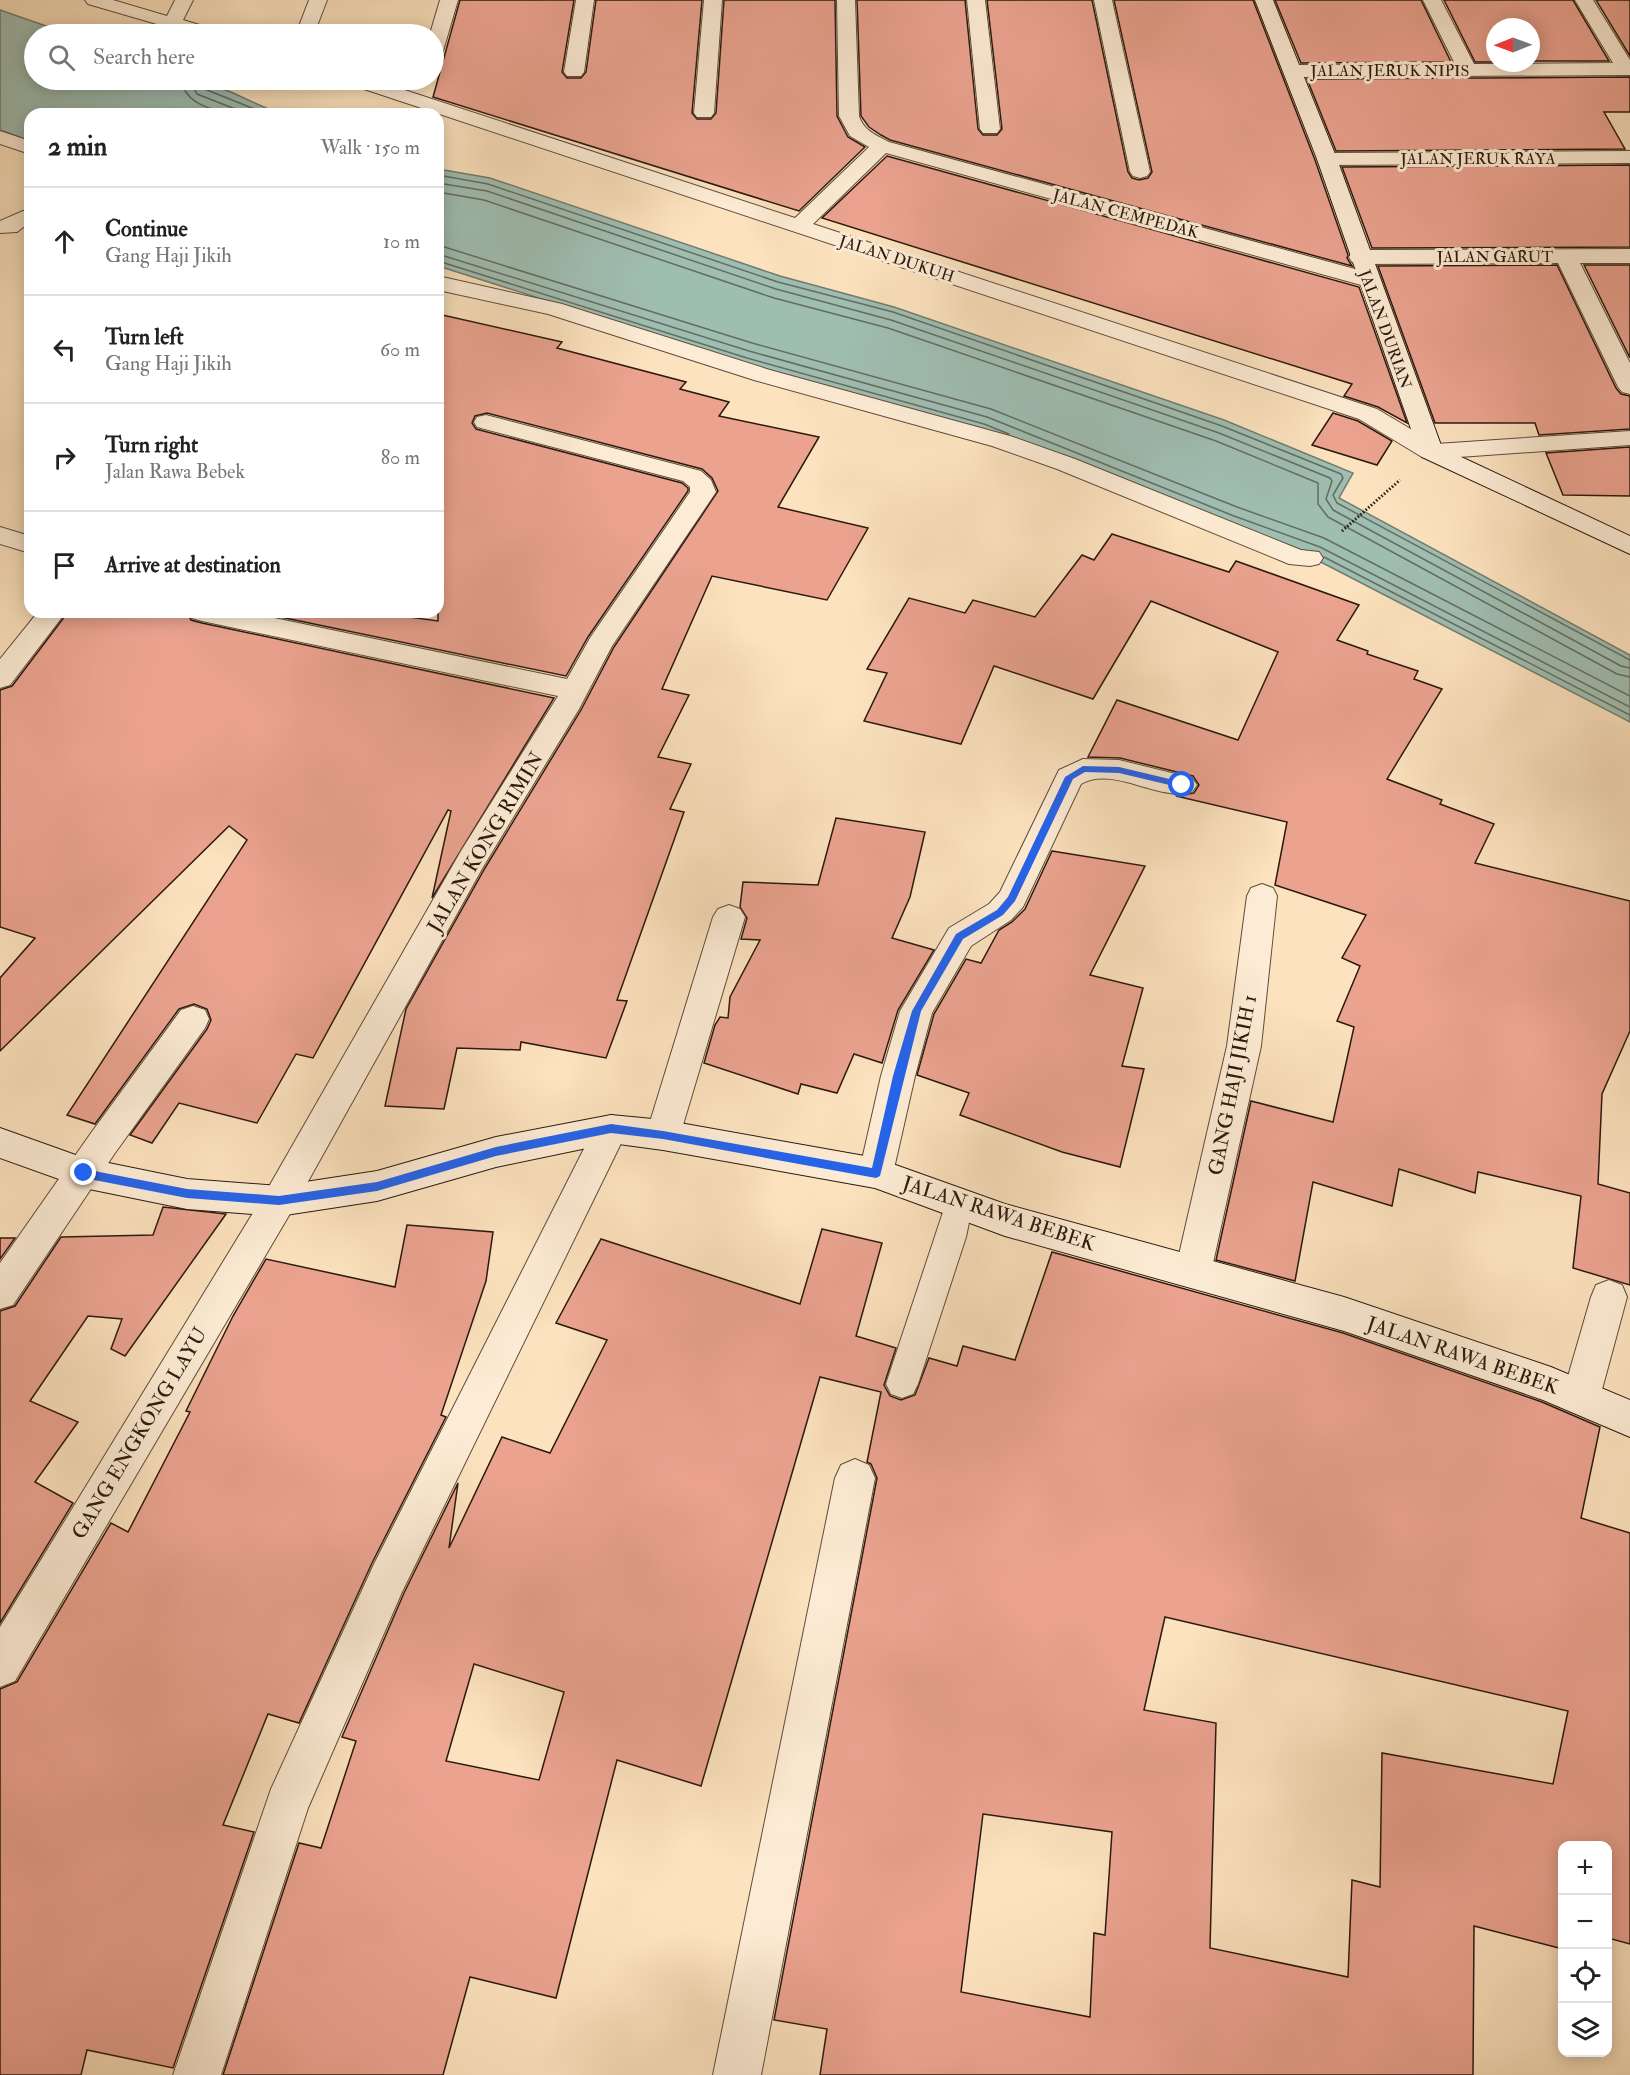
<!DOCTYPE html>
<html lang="en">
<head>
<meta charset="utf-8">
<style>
  :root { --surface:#fff; --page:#f2f2f2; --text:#222; --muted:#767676; --line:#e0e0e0 }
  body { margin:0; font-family:"IM FELL Double Pica",serif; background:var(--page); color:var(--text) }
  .controls { position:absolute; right:18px; bottom:18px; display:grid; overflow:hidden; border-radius:12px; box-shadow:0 3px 15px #0003 }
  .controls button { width:54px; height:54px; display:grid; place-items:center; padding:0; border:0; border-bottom:2px solid var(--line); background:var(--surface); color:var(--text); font:30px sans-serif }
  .compass { position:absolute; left:1486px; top:18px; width:54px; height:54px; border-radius:50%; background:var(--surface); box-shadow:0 3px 15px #0003; rotate:269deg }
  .stop { position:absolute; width:18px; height:18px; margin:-14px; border:4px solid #2563eb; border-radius:50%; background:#fff }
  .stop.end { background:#2563eb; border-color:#fff; box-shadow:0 2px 6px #0008 }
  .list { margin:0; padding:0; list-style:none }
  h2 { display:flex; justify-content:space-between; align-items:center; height:78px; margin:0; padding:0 24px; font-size:26px }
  h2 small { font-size:20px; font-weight:400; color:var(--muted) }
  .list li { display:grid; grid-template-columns:39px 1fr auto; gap:18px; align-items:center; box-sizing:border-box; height:108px; padding:0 24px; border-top:2px solid var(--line) }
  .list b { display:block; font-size:22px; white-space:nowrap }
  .list p { margin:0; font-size:20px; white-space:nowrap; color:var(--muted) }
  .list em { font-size:20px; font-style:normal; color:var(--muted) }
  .icon { flex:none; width:33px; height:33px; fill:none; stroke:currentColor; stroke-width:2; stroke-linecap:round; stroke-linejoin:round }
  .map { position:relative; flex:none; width:1630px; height:2075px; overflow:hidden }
  .search { position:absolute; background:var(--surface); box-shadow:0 3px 15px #0003; left:24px; top:24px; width:420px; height:66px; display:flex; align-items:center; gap:15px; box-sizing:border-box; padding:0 21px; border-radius:33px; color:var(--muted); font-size:22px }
  .panel { position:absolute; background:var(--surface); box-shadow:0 3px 15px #0003; left:24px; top:108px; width:420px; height:510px; border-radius:18px }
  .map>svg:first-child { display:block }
  .water { fill:#9fbeb2; stroke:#717c70; stroke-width:1.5 }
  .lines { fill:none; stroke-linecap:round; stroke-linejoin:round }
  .shore { stroke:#656c60; stroke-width:1.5 }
  .building { fill:#eba390; stroke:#2b190e; stroke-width:1.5; fill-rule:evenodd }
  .lane-casing { stroke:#5f4b3a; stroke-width:2 }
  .street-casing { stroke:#5f4b3a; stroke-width:2 }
  .secondary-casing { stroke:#2b190e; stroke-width:2 }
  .path { stroke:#2b190e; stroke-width:3; stroke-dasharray:1.5 2; stroke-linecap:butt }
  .lane { fill:#fdecd5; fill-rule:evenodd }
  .street { fill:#fdecd5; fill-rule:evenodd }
  .secondary { fill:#fdecd5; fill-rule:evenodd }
  .route { fill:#2563eb }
  .labels { text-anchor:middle; stroke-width:6; stroke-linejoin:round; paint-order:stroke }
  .far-street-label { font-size:16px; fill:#2b190e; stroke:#fdecd5 }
  .street-label { font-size:20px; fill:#2b190e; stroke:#fdecd5 }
</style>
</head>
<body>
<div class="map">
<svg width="1630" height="2075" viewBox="0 0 1630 2075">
  <rect width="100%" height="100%" fill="#fce2be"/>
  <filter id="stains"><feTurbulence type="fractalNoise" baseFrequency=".00333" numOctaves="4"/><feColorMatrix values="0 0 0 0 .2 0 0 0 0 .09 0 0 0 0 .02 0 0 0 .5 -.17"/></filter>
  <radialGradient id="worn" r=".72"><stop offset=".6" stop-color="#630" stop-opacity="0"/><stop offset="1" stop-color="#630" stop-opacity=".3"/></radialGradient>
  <g class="water">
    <polygon points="0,10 69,34 34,34 34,80 197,80 231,92 279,114 30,114 30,141 0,130"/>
    <polygon points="438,169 490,178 780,276 894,307 1224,420 1353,473 1339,498 1630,655 1630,722 1315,559 982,430 746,364 438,266"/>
  </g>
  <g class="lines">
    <g class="shore">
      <path d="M181,80C186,103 206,107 226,114"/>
      <polyline points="190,80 197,94 248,114"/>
      <polyline points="198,80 202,88 267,114"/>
      <polyline points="438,175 488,184 778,282 893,312 1222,426 1341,474 1343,478 1333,495 1337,503 1630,660"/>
      <polyline points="438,183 487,191 776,289 891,320 1219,433 1330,478 1332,481 1326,499 1333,510 1621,666 1630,668"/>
      <polyline points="438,192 484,200 774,298 888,328 1216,441 1318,483 1318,504 1328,517 1617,674 1630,677"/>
      <polyline points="438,245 752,343 991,409 1237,507 1324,538 1630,696"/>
      <polyline points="438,254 749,351 987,417 1234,516 1320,547 1630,707"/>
      <polyline points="438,261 747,358 984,424 1009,434"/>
      <polyline points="1324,557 1630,715"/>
    </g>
  </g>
  <g class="building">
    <polygon points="460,0 574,0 562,72 567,78 581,78 586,72 596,0 702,0 692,113 697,119 711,119 716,113 724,0 835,0 837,116 848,137 865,147 799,211 433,97"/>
    <polygon points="857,0 965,0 978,129 983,135 997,135 1002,129 987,0 1092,0 1128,172 1132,178 1139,180 1148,178 1152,172 1114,0 1253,0 1315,160 1348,255 1347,258 1352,266 890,140 881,135 869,127 861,116"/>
    <polygon points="1275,0 1421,0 1451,62 1301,63"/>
    <polygon points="1444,0 1573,0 1609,61 1531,61 1531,27 1495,27 1495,62 1475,62"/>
    <polygon points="1596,0 1630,0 1630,56"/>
    <polygon points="1630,77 1630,112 1604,112 1625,149 1336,151 1307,79"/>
    <polygon points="887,156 1359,287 1407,423 1378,407 1344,396 1352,384 822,218"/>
    <polygon points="1630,165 1630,247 1372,248 1342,167"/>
    <polygon points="1557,265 1616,388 1621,394 1630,396 1630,429 1539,435 1535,423 1435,423 1378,266"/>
    <polygon points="1584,265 1630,265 1630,358"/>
    <polygon points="438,314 562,342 557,348 686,382 680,389 729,402 719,416 819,437 778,507 868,528 827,600 712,576 662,689 689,695 658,757 691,764 670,809 684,812 617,1000 627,1001 606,1058 521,1042 520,1050 457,1048 444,1109 385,1106 406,1009 485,868 581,710 614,647 718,491 712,478 702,469 487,413 475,416 472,423 476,429 682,483 688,488 688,491 588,637 566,676 256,612 372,612 438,621"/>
    <polygon points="1333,413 1358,421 1392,441 1377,465 1312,445"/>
    <polygon points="1630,447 1630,496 1563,495 1546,453"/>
    <polygon points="1112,534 1229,572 1236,561 1359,605 1337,640 1368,651 1367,654 1418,671 1414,679 1442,689 1387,779 1442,800 1440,804 1494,824 1475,863 1630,901 1630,1031 1602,1094 1598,1184 1630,1193 1630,1285 1573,1268 1581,1196 1478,1172 1475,1193 1399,1169 1392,1206 1313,1182 1295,1281 1216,1260 1251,1101 1333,1122 1354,1027 1337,1021 1360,966 1342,958 1366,915 1275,885 1287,822 1176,796 1194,793 1199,785 1193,776 1120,758 1088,757 1117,700 1238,740 1278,652 1151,601 1093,699 994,666 961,744 864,721 887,673 867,669 909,598 965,613 973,600 1035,617 1082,555 1094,560"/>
    <polygon points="68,612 187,612 191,620 202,623 554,698 432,898 451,811 448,810 313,1058 296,1054 257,1123 179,1103 152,1143 130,1135 207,1029 211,1020 207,1009 194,1004 179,1009 95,1124 67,1115 247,840 229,826 0,1051 0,978 35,938 0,927 0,690 12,686"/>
    <polygon points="836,818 925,832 910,897 892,938 934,950 898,1010 882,1063 854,1054 837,1093 801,1084 798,1094 704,1063 715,1025 720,1017 728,1018 730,997 760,940 741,939 747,918 740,907 743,882 818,885"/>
    <polygon points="1052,851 1145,866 1090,975 1143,988 1122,1066 1144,1069 1120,1167 1062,1152 960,1115 969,1093 917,1075 934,1014 966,959 981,963 999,930 1012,922 1025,909"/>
    <polygon points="163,1207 226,1214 125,1356 111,1349 122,1319 88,1316 30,1401 78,1422 35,1482 73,1503 0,1623 0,1311 15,1306 61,1237 153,1235"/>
    <polygon points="407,1225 493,1232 486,1281 441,1415 446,1417 372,1563 299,1723 268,1714 223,1825 254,1832 173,2068 87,2050 81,2075 0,2075 0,1689 17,1682 111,1523 128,1532 190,1412 186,1411 233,1316 266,1259 395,1287"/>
    <path d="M822,1229L882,1243L856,1336L896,1348L884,1385L890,1396L901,1400L915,1395L929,1358L957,1366L963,1346L1015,1360L1052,1252L1343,1333L1542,1402L1600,1427L1581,1518L1630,1533V1944L1608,1938V1845H1563V1949L1474,1926L1473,2075H820L827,2029L774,2020L877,1478L871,1464L867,1462L881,1392L820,1377L701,1786L617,1760L556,1998L470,1977L443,2075H223L299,1843L321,1848L356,1741L342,1737L404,1593L458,1483L449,1548L502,1437L550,1453L607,1340L556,1323L601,1239L800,1304ZM1165,1617L1568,1711L1553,1784L1382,1753L1380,1887L1352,1880L1348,1977L1210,1948L1216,1723L1144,1710ZM474,1664L564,1692L539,1780L446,1761ZM983,1814L1112,1832L1105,1935L1094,1933L1090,2017L961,1992Z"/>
    <polygon points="0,1238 15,1238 0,1259"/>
  </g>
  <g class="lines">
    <g class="lane-casing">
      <polygon id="lane" points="959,1190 969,1194 973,1203 966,1237 918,1384 913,1394 902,1398 891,1394 886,1384 949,1194"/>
    </g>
    <g class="street-casing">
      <g id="street">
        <polygon points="85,0 113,0 167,16 175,0 193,0 183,20 216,30 218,34 191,34 88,4"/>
        <polygon points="309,0 327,0 314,34 296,34"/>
        <polygon points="440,0 458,0 443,51 441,55 434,57 434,34 430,34"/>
        <polygon points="576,0 594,0 584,72 581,76 567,76 564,72"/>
        <polygon points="704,0 722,0 714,113 711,117 697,117 694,113"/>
        <path d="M837,0H855L859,116C864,131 876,135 889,142L1377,275L1380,280L1377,285L1369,287L1361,285L886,153L813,224L1377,409L1436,444L1630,431V445L1431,459L1422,457L1359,419L349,84L346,80H374L795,218L869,147L850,136L839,116Z"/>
        <polygon points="967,0 985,0 1000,129 997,133 983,133 980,129"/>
        <polygon points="1094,0 1112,0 1150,172 1147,176 1140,178 1133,176 1130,172"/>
        <polygon points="1423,0 1441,0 1474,64 1613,63 1575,0 1593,0 1630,60 1630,75 1294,77 1287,75 1284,71 1287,67 1294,65 1455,64"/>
        <polygon points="0,131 30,141 30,154 0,144"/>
        <polygon points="1630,151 1630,163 1327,165 1320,163 1317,159 1320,155 1327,153"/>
        <polygon points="23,211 30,212 30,222 17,232 0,233 0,221"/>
        <polygon points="1630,249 1630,263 1580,263 1630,363 1630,394 1622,392 1618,387 1558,263 1360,264 1352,262 1349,257 1352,252 1360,250"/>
        <polygon points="438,276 562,304 770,370 1010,436 1075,459 1301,550 1319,552 1323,558 1319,564 1310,566 1289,564 1057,469 992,446 754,380 548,314 438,290"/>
        <polygon points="486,415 701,471 711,480 716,492 612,646 579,709 483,867 291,1212 15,1681 0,1687 0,1627 267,1190 461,851 558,696 202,621 192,618 189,612 245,612 567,679 590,638 690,492 690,487 683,481 477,427 474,422 477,417"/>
        <polygon points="0,527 30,536 30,553 0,544"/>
        <polygon points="38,612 66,612 10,685 0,688 0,659"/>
        <path d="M1083,759L1119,760L1192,778L1197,785L1192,792C1159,802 1113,765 1081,784L1023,907L1011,920L971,946L932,1013L915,1076L893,1173L888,1184L876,1188L864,1184L859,1173L881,1076L900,1011L949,928L989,904L1000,892L1059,770Z"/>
        <polygon points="1262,884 1273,888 1277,896 1261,1046 1211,1272 1206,1283 1193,1288 1180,1283 1175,1272 1227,1046 1247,896 1251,888"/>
        <polygon points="729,905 740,909 745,917 680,1135 675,1145 663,1150 651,1145 646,1135 713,917 718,909"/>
        <polygon points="193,1006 205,1010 209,1019 205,1028 115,1153 13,1305 0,1309 0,1263 91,1133 181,1010"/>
        <polygon points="611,1115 623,1119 628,1129 402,1592 308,1808 221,2075 173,2075 271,1789 374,1564 599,1119"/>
        <polygon points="1609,1280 1622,1285 1627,1297 1600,1397 1594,1410 1581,1415 1568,1410 1562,1397 1591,1297 1596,1285"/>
        <polygon points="855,1459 869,1465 875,1478 761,2075 713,2075 835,1478 841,1465"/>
      </g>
    </g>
    <g class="secondary-casing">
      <g id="secondary">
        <polygon points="1255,0 1273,0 1337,159 1442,448 1630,536 1630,554 1422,457 1419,452 1317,159"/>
        <polygon points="611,1115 663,1120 876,1158 1005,1204 1344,1297 1551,1367 1630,1400 1630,1437 1543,1400 1344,1331 1005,1236 875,1188 663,1150 611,1143 496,1167 377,1201 279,1216 187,1209 84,1188 0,1158 0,1128 84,1158 187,1179 279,1186 377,1171 496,1137"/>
      </g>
    </g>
    <polyline class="path" points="1342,531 1400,480"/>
    <use href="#lane" class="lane"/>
    <use href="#street" class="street"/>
    <use href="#secondary" class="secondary"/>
  </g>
  <polygon class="route" points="1083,766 1119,767 1182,782 1186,785 1182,788 1119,773 1085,772 1073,779 1015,901 1003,915 963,939 921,1011 880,1176 876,1178 663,1139 611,1133 496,1156 377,1191 279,1205 187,1198 84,1178 79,1173 84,1169 187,1189 279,1196 377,1182 496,1147 611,1124 663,1131 872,1168 893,1076 912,1011 956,934 997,910 1008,897 1065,777"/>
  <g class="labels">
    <g class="far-street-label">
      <text x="1390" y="76">JALAN JERUK NIPIS</text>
      <text x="1478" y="164">JALAN JERUK RAYA</text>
      <text transform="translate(1126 213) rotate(15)" y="6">JALAN CEMPEDAK</text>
      <text x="1495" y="262">JALAN GARUT</text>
      <text transform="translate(897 258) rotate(18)" y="6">JALAN DUKUH</text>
      <text transform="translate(1386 329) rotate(70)" y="6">JALAN DURIAN</text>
    </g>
    <g class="street-label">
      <text transform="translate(485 842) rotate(-59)" y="7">JALAN KONG RIMIN</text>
      <text transform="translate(1232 1085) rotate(-79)" y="7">GANG HAJI JIKIH 1</text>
      <text transform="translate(999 1213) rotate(18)" y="7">JALAN RAWA BEBEK</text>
      <text transform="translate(1463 1355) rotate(19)" y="7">JALAN RAWA BEBEK</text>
      <text transform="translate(139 1433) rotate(-59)" y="7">GANG ENGKONG LAYU</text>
    </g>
  </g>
  <rect width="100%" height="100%" filter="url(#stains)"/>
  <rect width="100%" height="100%" fill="url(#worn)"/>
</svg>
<div class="controls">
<button>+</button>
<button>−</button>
<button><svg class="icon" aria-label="locate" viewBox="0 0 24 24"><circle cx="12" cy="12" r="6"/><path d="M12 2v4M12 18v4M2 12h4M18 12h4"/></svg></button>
<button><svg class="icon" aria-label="layers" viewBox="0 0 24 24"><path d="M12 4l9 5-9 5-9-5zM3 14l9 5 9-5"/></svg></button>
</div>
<svg class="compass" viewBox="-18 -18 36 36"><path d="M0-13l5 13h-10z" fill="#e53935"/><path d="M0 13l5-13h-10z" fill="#767676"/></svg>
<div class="stop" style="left:1182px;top:785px"></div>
<div class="stop end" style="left:84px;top:1173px"></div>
<div class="search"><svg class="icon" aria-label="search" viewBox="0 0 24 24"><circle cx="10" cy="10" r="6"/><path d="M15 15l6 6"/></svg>Search here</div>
<section class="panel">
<h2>2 min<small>Walk · 150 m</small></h2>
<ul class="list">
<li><svg class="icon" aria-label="ahead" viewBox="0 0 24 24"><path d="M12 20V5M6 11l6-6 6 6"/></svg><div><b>Continue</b><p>Gang Haji Jikih</p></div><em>10 m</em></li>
<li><svg class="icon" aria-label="left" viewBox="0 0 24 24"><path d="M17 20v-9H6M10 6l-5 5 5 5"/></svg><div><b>Turn left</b><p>Gang Haji Jikih</p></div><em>60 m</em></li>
<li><svg class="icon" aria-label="right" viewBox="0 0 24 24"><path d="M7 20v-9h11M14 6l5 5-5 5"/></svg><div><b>Turn right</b><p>Jalan Rawa Bebek</p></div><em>80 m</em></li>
<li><svg class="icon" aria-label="arrive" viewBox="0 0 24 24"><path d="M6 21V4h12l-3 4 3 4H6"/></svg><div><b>Arrive at destination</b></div></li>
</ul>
</section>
</div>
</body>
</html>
